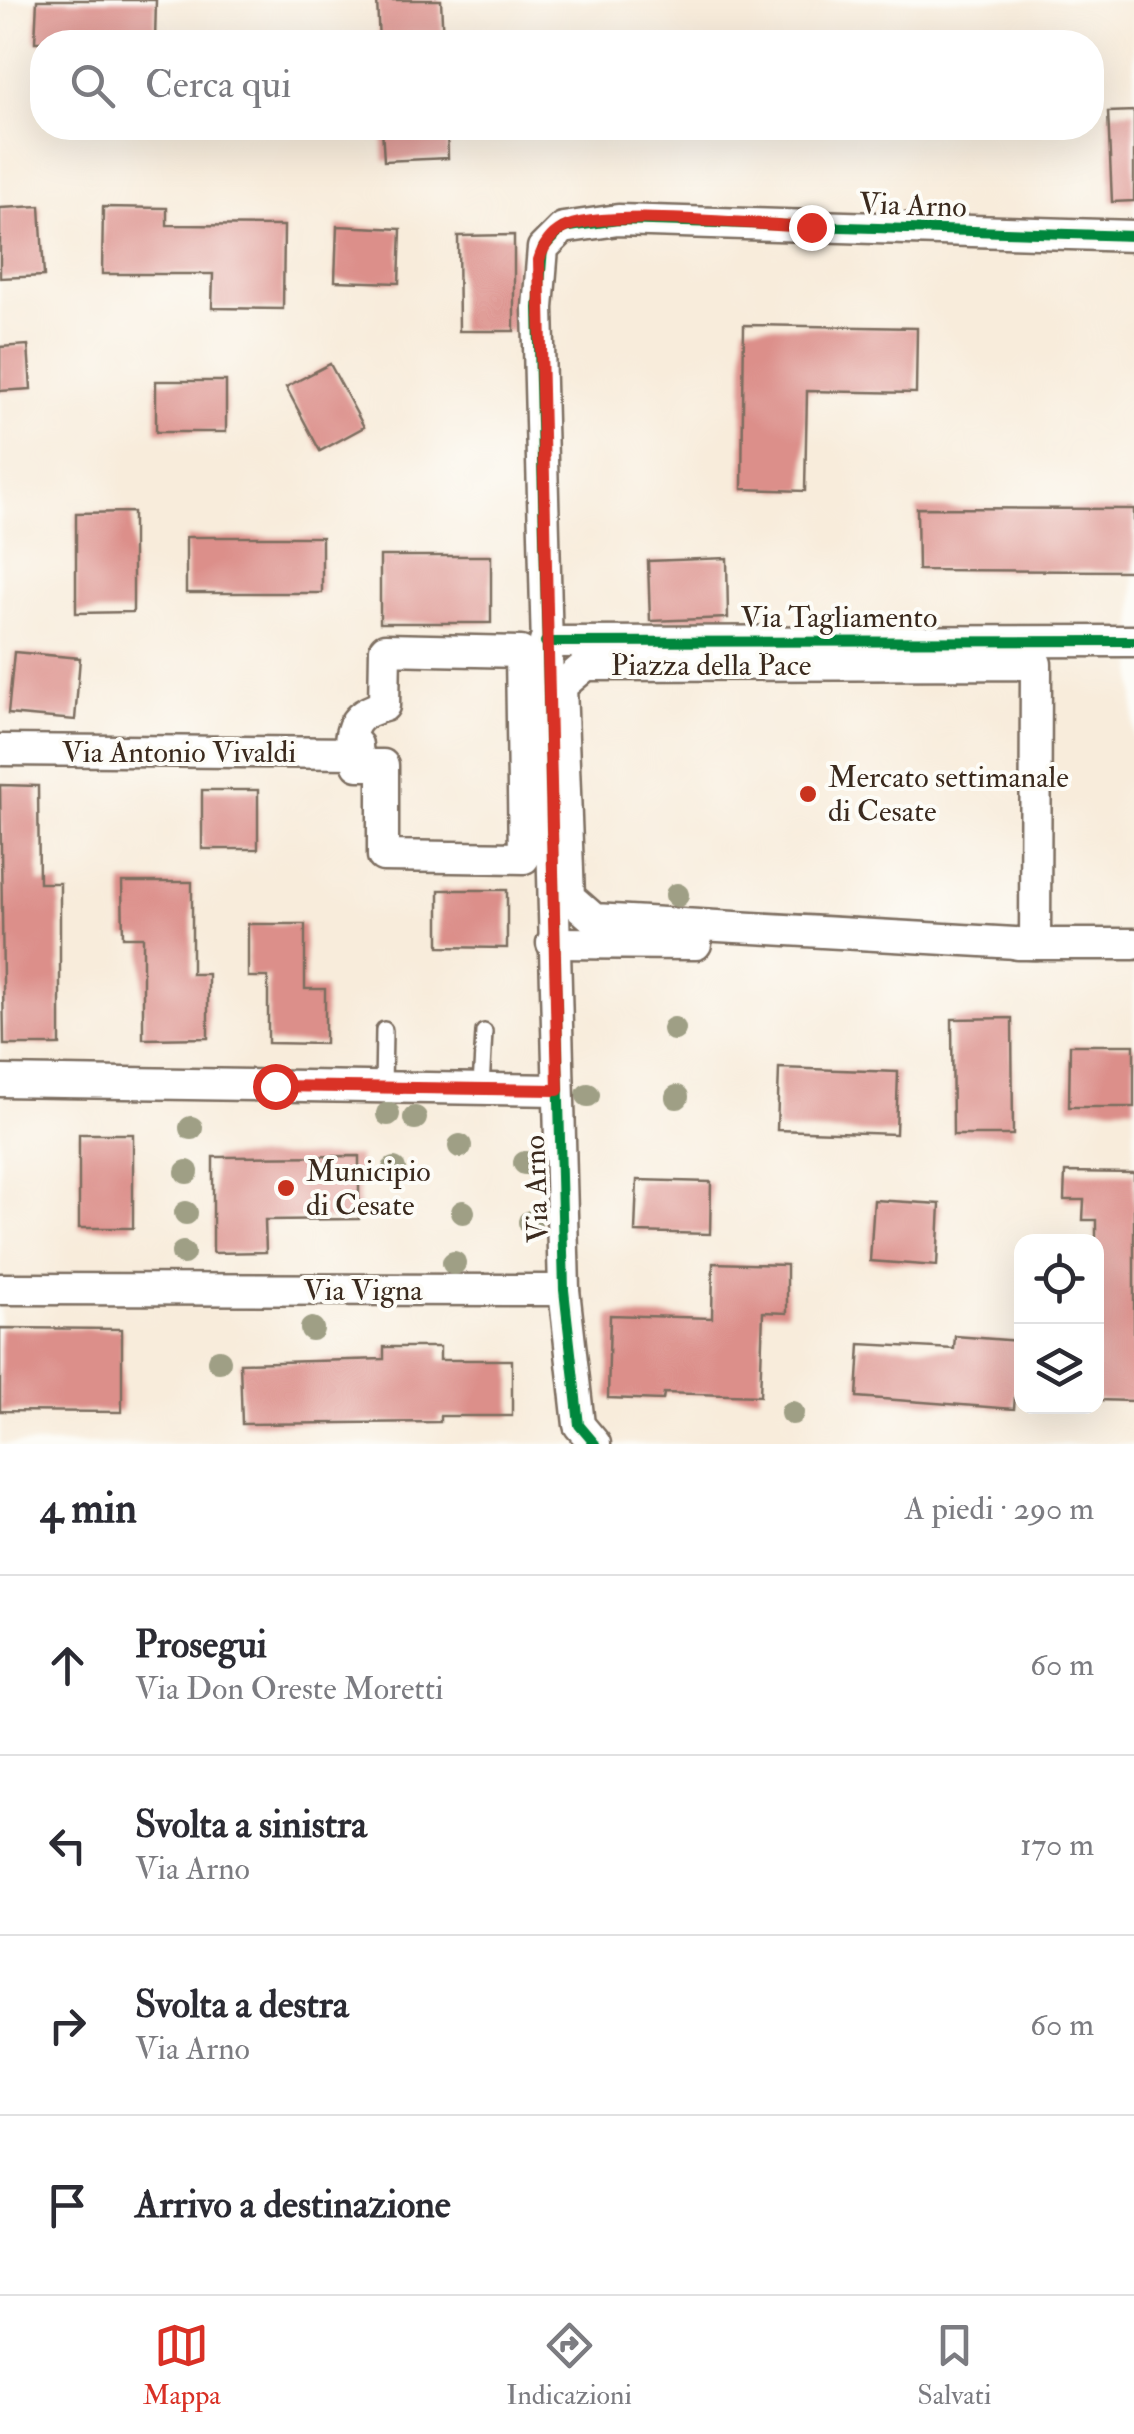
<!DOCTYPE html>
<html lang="it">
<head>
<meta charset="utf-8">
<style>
  :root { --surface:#fff; --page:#f7f7f7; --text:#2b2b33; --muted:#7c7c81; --line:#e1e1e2; --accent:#d93025 }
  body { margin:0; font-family:"IM FELL Double Pica",serif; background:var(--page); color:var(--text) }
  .controls { position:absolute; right:30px; bottom:30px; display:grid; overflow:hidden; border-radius:20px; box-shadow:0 10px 40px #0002 }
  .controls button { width:90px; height:90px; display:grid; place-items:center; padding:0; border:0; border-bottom:2px solid var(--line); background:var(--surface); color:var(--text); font:50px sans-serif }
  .stop { position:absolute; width:30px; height:30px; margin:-22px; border:8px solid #d93025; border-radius:50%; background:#fff }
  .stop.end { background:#d93025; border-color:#fff; box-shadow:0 2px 10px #0008 }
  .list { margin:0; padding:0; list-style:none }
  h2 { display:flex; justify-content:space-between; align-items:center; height:130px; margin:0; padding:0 40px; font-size:42px }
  h2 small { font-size:32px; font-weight:400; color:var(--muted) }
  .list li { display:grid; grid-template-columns:65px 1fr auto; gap:30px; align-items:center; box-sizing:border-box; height:180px; padding:0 40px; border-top:2px solid var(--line) }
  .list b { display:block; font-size:38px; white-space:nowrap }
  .list p { margin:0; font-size:32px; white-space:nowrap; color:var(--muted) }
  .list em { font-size:32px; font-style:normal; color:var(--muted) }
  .icon { flex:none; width:55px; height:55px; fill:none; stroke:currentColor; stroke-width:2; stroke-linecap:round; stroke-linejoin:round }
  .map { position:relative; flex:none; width:1134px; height:1444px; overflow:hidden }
  .search { position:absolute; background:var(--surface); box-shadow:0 10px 40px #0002; left:30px; right:30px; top:30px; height:110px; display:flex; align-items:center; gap:25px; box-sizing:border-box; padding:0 35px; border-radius:40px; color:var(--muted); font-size:38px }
  .sheet { height:850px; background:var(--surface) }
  nav { display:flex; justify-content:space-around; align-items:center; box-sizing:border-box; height:140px; border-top:2px solid var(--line); background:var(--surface); font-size:28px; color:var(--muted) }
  nav a { display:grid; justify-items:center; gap:5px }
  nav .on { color:var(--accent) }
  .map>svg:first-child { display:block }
  .building { fill:#dc8f8a }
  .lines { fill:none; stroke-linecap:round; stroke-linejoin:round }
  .lane-casing { stroke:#7d6e60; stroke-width:20 }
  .street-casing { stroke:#7d6e60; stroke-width:35 }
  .lane { stroke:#fff; stroke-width:15 }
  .street { stroke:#fff; stroke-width:30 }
  .cycleway-casing { stroke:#fdfcf7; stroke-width:16 }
  .cycleway { stroke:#00873e; stroke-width:10 }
  .tree { fill:#9f9f85 }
  .route { stroke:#d93025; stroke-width:12 }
  .poi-dot { fill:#c8321e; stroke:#fdfcf7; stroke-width:4 }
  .labels { text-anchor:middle; stroke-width:8; stroke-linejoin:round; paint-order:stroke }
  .street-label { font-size:30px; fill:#3b2a1e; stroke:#fdfcf7 }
  .poi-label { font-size:30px; fill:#3b2a1e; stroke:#fdfcf7; text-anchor:start }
</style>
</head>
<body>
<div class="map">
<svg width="1134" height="1444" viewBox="0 0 1134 1444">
  <rect width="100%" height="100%" fill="#fdfcf7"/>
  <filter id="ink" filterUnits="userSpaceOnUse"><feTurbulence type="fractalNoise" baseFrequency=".01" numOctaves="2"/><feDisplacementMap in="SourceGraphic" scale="20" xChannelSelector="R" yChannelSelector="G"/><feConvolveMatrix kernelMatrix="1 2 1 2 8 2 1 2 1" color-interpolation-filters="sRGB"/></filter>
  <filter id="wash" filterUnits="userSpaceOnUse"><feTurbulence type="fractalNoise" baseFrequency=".0048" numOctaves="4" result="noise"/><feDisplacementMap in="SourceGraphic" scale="40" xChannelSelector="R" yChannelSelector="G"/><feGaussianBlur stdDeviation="2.25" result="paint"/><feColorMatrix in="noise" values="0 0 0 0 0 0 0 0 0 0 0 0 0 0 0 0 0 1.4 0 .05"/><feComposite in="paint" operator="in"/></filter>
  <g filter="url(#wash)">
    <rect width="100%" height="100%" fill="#f8ecdb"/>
    <g id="blocks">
      <g class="building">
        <polygon points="37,0 156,0 155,42 35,42"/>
        <polygon points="377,0 441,0 443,42 379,42"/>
        <polygon points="1134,111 1134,201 1112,202 1108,112"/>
        <polygon points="382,128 447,128 448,158 384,161"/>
        <polygon points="40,206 44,276 0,278 0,208"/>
        <polygon points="103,207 167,208 167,225 284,226 283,309 212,308 213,274 102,274"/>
        <polygon points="337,226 401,229 399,283 335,281"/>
        <polygon points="514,235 514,331 459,331 458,236"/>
        <polygon points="744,325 917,328 916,393 807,391 805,491 742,489"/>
        <polygon points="28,345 31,389 0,391 0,347"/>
        <polygon points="330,364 364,427 320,451 286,387"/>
        <rect x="156" y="381" width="70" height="51"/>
        <polygon points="917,508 1134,509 1134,571 918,570"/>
        <polygon points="133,512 133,612 76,613 76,513"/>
        <rect x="186" y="537" width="136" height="56"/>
        <rect x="380" y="556" width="111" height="67"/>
        <polygon points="727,558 728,618 650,621 648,561"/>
        <polygon points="14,652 80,658 75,720 8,714"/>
        <polygon points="0,785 38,786 39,883 60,883 60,1045 4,1045"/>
        <rect x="202" y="790" width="56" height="59"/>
        <polygon points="122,882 192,882 192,974 208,974 208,1038 143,1039 143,937 123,937"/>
        <polygon points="439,890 507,890 507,948 439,947"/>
        <polygon points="248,924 305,924 305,989 325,989 325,1044 268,1043 268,977 248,977"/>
        <polygon points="1012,1018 1013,1135 953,1135 952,1019"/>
        <polygon points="1070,1045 1134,1045 1134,1107 1069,1107"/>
        <polygon points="779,1068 898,1072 896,1134 777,1130"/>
        <rect x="79" y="1134" width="54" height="94"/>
        <polygon points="359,1156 359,1219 265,1220 266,1252 213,1253 213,1157"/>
        <polygon points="1065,1172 1134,1173 1134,1401 1096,1400 1096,1220 1083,1220 1084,1200 1064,1200"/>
        <polygon points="637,1180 711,1182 710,1234 635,1232"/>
        <polygon points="874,1200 940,1204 937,1266 870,1261"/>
        <polygon points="713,1263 787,1265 787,1313 763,1312 760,1396 664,1393 663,1400 608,1398 610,1315 712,1318"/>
        <polygon points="0,1328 122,1329 122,1412 0,1411"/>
        <polygon points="955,1336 1019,1341 1014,1409 857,1397 860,1344 954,1349"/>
        <polygon points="384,1347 440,1347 440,1360 512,1360 512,1416 440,1416 440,1422 242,1424 240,1363 384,1359"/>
      </g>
    </g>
  </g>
  <g filter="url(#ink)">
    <use href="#blocks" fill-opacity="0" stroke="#7d6e60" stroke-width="2.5"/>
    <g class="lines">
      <g class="lane-casing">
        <g id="lane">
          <polyline points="383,1088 384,1030"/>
          <polyline points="481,1088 484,1032"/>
        </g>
      </g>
      <g class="street-casing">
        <g id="street">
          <polyline points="545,642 1134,641"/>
          <path d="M385,649L521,652L524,858L383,856V765H358L357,745L350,741C352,719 363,712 384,706Z"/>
          <polygon points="1036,664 1035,944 594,919 569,897 561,686 586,665"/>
          <polyline points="0,750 358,753"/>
          <polyline points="552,943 696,944"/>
          <polyline points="1017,944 1134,944"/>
          <polyline points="0,1081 558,1090"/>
          <polyline points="0,1289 564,1290"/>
          <polyline points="595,1444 579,1425 564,1290 538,308 543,248 563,228 618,220 1134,236"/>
        </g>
      </g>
      <use href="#lane" class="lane"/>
      <use href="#street" class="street"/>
      <g class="cycleway-casing">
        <g id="cycleway">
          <polyline points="545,642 1134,641"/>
          <polyline points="595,1444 579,1425 564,1290 538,308 543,248 563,228 618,220 1134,236"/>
        </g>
      </g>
      <use href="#cycleway" class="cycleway"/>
    </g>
    <g class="tree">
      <circle cx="677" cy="895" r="12"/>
      <circle cx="674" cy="1029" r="12"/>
      <circle cx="588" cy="1095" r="12"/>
      <circle cx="677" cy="1097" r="12"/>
      <circle cx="388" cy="1114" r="12"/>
      <circle cx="415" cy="1118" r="12"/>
      <circle cx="191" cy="1128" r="12"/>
      <circle cx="460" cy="1146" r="12"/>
      <circle cx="525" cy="1163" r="12"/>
      <circle cx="394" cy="1169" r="12"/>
      <circle cx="187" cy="1172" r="12"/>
      <circle cx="463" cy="1212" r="12"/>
      <circle cx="186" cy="1213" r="12"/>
      <circle cx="530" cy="1222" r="12"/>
      <circle cx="183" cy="1253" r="12"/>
      <circle cx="454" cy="1263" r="12"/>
      <circle cx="312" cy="1329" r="12"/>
      <circle cx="219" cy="1361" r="12"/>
      <circle cx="792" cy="1413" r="12"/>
    </g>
  </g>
  <g class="lines" filter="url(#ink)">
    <path class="route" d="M275,1086L558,1090L539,260C543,247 549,236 562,229C599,208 761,225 811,227"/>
  </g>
  <g class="poi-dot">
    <circle cx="808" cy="794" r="10"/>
    <circle cx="286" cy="1188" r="10"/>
  </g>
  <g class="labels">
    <g class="street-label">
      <text transform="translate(913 205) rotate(2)" y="10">Via Arno</text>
      <text x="839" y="627">Via Tagliamento</text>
      <text x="711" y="675">Piazza della Pace</text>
      <text x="179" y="762">Via Antonio Vivaldi</text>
      <text transform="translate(536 1189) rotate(-92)" y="10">Via Arno</text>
      <text x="363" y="1300">Via Vigna</text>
    </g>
    <g class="poi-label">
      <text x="828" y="787">Mercato settimanale<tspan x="828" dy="34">di Cesate</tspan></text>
      <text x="306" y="1181">Municipio<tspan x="306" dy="34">di Cesate</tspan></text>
    </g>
  </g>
</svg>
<div class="controls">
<button><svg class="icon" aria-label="locate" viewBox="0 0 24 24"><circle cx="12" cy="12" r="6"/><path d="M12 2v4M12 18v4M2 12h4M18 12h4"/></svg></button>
<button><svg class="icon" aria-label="layers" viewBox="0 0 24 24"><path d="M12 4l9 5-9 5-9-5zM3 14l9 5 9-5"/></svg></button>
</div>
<div class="stop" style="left:275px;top:1086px"></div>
<div class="stop end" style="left:811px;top:227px"></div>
<div class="search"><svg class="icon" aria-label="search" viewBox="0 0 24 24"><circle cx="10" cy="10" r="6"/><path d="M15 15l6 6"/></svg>Cerca qui</div>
</div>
<section class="sheet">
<h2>4 min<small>A piedi · 290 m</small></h2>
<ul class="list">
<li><svg class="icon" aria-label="ahead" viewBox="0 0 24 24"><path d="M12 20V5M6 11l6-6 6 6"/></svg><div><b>Prosegui</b><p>Via Don Oreste Moretti</p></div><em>60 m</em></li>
<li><svg class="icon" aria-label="left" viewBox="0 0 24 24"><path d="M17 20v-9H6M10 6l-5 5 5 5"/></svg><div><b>Svolta a sinistra</b><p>Via Arno</p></div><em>170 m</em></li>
<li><svg class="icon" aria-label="right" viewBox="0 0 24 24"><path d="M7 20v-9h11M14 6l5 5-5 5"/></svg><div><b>Svolta a destra</b><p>Via Arno</p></div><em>60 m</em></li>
<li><svg class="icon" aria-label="arrive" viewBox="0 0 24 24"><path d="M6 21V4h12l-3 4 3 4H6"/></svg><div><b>Arrivo a destinazione</b></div></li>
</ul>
</section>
<nav>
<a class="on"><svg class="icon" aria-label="map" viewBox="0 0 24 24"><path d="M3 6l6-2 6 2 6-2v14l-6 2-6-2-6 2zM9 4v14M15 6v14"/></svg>Mappa</a>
<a><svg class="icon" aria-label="directions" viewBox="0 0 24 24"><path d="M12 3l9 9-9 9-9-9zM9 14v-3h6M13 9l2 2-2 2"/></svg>Indicazioni</a>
<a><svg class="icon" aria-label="saved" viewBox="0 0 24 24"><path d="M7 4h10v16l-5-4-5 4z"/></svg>Salvati</a>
</nav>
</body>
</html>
